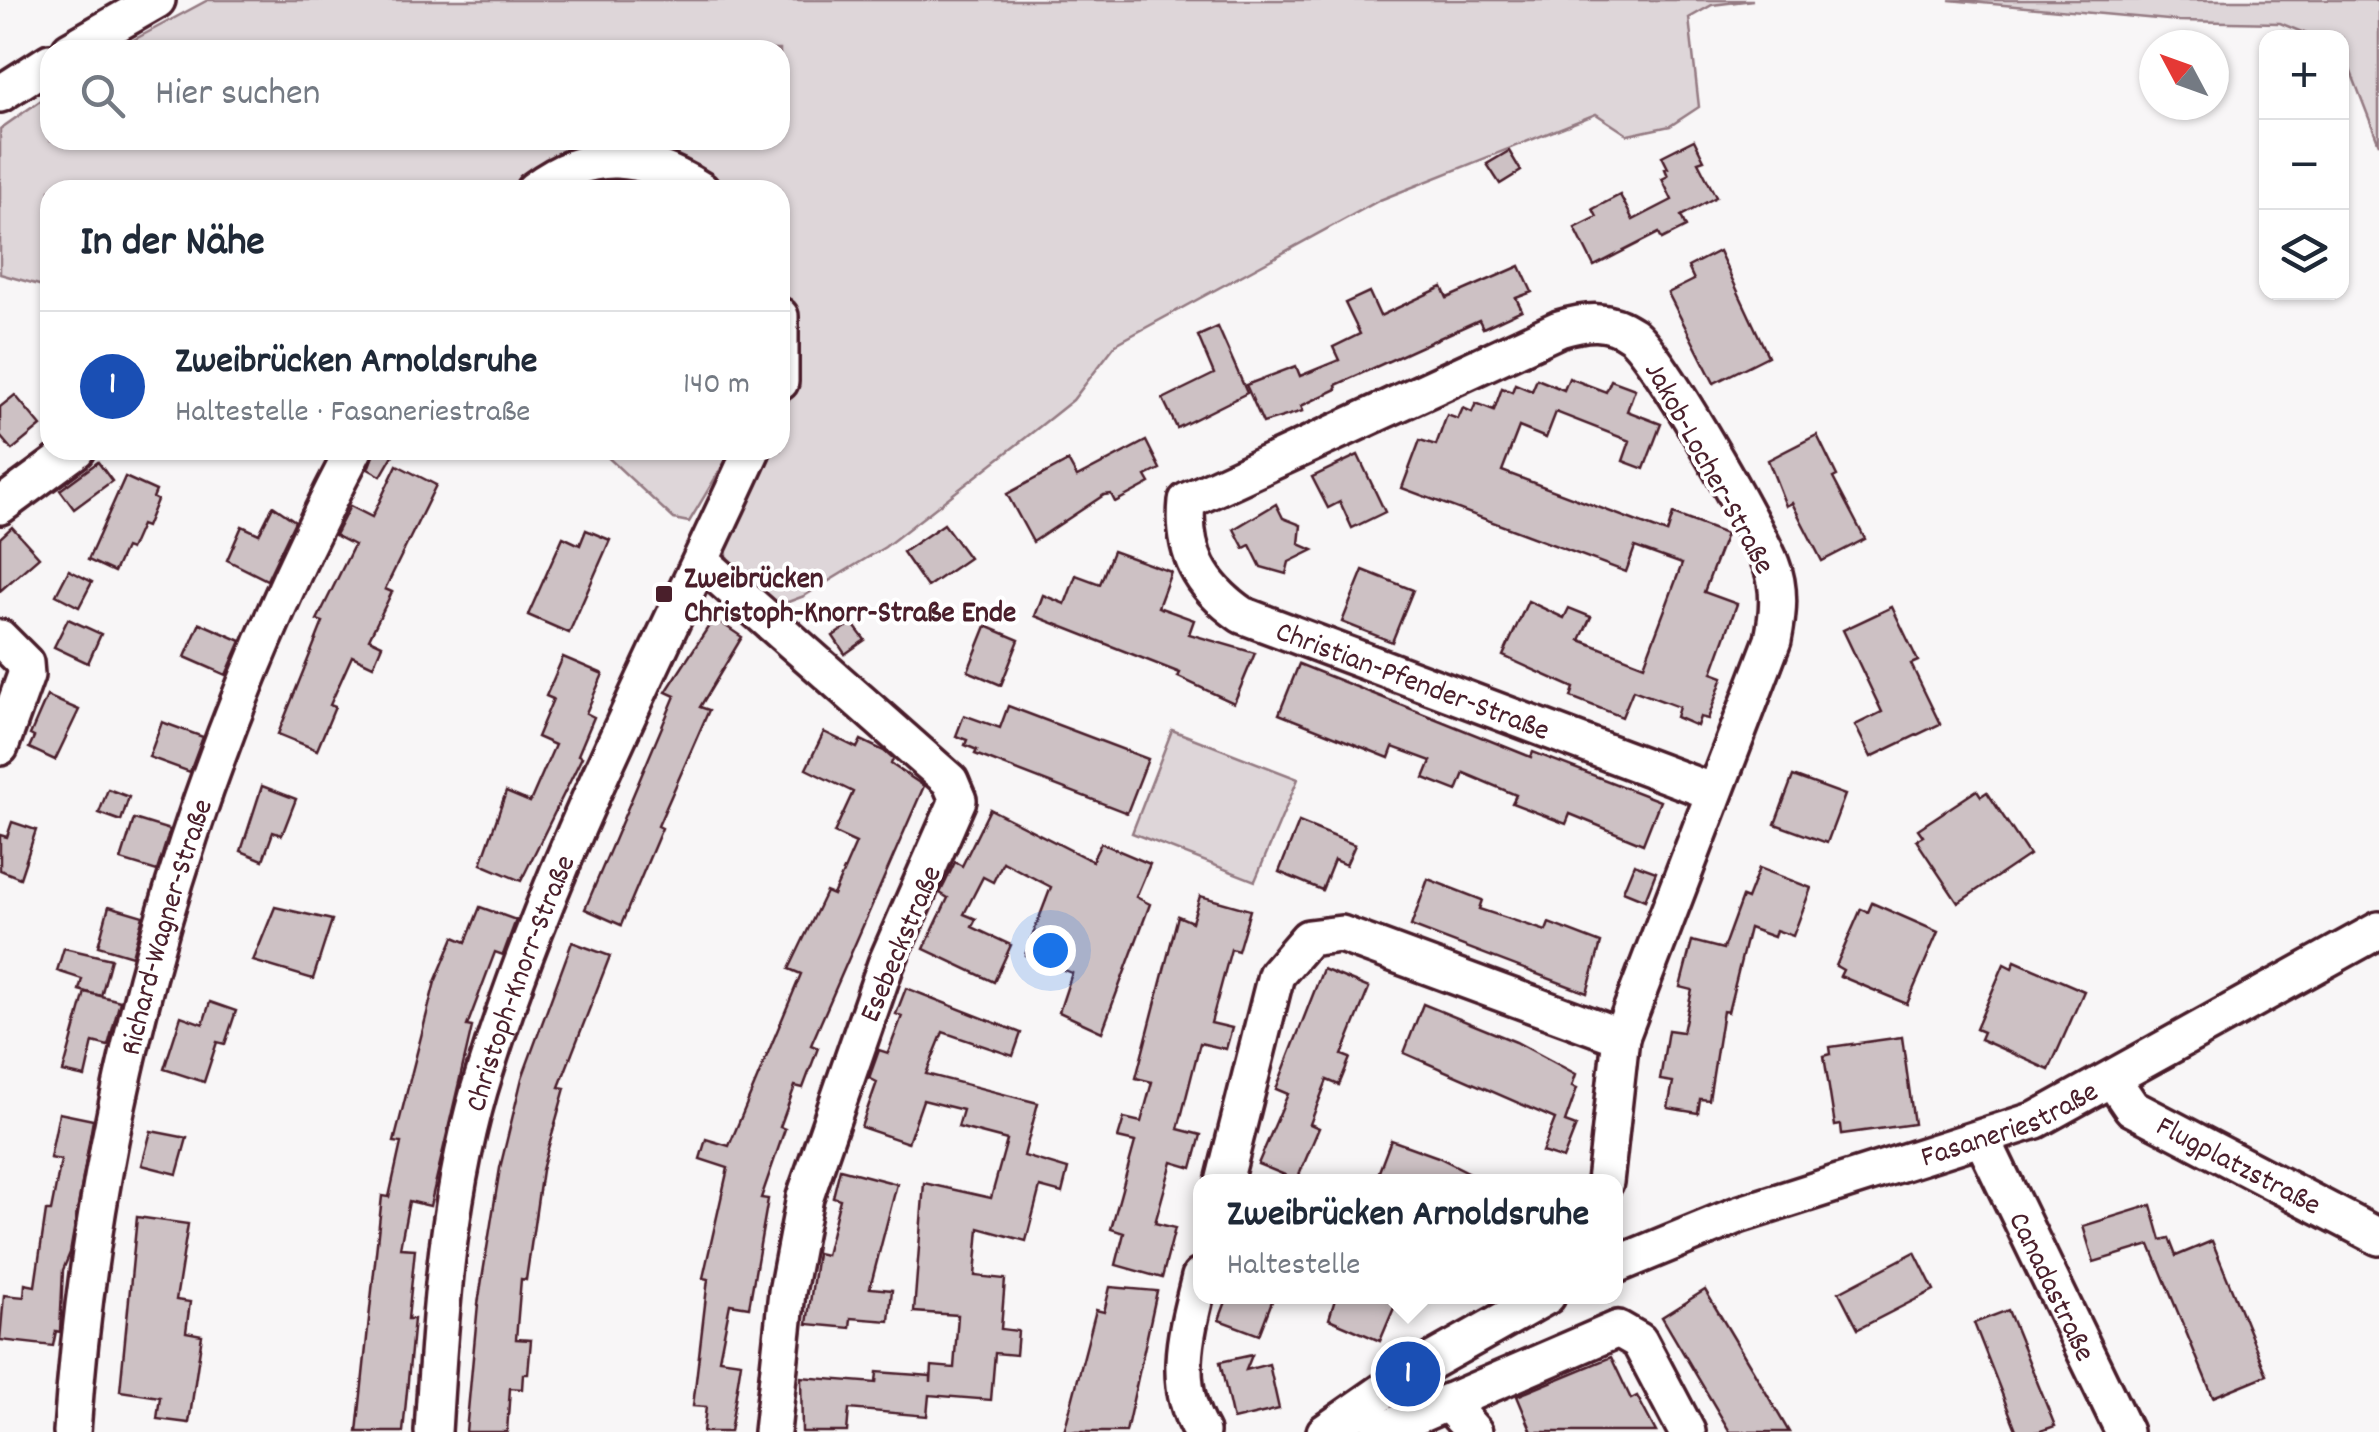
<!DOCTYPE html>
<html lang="de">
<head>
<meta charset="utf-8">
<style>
  :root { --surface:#fff; --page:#f6f6f7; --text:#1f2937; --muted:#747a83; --line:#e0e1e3; --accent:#4a1f2b }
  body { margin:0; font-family:Dekko,sans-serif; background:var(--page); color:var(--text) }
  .controls { position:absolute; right:30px; top:30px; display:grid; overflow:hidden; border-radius:20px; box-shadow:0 2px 8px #0004 }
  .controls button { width:90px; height:90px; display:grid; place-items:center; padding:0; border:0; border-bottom:2px solid var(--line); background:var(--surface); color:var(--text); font:50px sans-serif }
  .compass { position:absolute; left:2139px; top:30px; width:90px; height:90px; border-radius:50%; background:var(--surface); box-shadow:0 2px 8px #0004; rotate:311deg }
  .you { position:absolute; left:1050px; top:950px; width:35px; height:35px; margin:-25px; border:8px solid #fff; border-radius:50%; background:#1a73e8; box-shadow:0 0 0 15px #1a73e833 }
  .badge { display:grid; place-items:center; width:65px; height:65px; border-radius:50%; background:var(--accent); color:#fff; font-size:32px; font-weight:700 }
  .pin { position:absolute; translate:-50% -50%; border:5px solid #fff; box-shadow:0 2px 10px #0006 }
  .popup { position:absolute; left:1193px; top:1174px; width:430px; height:130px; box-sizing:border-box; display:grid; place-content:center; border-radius:20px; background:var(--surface); filter:drop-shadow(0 2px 8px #0005); font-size:32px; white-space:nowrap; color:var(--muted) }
  .popup b { font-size:38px; color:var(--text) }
  .popup::after { content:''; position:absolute; left:50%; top:100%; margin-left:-20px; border:20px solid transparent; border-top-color:var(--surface) }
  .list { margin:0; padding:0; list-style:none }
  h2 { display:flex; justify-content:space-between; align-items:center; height:130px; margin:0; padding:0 40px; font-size:42px }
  h2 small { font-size:32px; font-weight:400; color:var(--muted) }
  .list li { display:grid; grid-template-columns:65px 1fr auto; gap:30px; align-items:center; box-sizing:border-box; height:150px; padding:0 40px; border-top:2px solid var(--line) }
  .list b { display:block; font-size:38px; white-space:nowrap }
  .list p { margin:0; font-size:32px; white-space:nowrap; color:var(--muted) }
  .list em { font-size:32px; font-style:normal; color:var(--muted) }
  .icon { flex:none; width:55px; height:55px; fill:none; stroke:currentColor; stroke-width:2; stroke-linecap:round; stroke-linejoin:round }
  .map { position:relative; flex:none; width:2379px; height:1432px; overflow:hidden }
  .search { position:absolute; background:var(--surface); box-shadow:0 2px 8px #0004; left:40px; top:40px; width:750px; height:110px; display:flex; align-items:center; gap:25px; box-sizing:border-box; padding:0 35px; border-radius:30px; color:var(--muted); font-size:38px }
  .panel { position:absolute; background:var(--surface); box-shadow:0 2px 8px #0004; left:40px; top:180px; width:750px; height:280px; border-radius:30px }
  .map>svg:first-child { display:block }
  .green { fill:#ded6d9; stroke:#947a82; stroke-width:2.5 }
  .building { fill:#cdc1c4; stroke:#4a1f2b; stroke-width:2.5 }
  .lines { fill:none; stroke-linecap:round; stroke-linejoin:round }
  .minor-casing { stroke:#4a1f2b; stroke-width:42 }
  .minor { stroke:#fff; stroke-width:35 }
  .poi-dot { fill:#4a1f2b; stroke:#fff; stroke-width:4 }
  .labels { text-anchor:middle; stroke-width:8; stroke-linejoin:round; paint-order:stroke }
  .street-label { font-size:30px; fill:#4a1f2b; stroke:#fff }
  .poi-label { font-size:30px; font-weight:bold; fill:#4a1f2b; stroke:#fff; text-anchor:start }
</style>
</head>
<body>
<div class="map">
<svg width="2379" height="1432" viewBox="0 0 2379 1432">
  <rect width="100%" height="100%" fill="#f8f6f7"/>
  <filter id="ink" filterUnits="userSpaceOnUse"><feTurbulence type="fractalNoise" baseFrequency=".01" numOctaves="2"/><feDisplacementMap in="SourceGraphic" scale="20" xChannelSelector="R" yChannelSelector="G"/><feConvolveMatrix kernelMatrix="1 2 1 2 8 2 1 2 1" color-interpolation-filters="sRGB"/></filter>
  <g filter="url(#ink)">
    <g class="green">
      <polygon points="208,0 1753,0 1712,5 1689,18 1699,107 1670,126 1628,135 1596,114 1380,200 1116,344 1073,400 1024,439 885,547 804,596 780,605 728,567 726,544 759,450 780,450 780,190 50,190 50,288 0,274 0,129 50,94 50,140 780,140 780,50 115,50"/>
      <polygon points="1949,0 2379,0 2379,144 2348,64 2342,59 2342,38 2314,37 2280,23 2179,21"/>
      <polygon points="600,450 732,450 689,522 674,519"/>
      <polygon points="1172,730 1298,779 1255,881 1132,833"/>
    </g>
    <g class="building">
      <polygon points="1694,140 1704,160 1698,162 1716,197 1681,216 1686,227 1662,239 1659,233 1594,266 1575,228 1597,217 1593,209 1620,195 1633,220 1672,200 1662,179 1668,176 1665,169 1668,168 1662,156"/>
      <polygon points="1509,151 1521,171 1500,184 1487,164"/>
      <polygon points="1719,251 1768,356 1714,383 1668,293 1694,280 1688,267"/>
      <polygon points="1520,266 1532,292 1516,298 1522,310 1483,328 1479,320 1336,385 1337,389 1301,406 1303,411 1263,423 1246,385 1296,366 1300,376 1339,360 1333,347 1360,334 1345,303 1369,292 1380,316 1442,287 1447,298"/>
      <polygon points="1218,327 1247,393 1177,428 1163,399 1214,374 1198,336"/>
      <polygon points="1569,378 1606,392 1611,380 1635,389 1627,411 1661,424 1644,469 1623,461 1630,441 1556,412 1546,438 1519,427 1502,471 1667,533 1673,514 1726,534 1704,592 1737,604 1712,673 1723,677 1708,719 1700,717 1697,726 1676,717 1679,707 1633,690 1622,717 1571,697 1574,688 1503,656 1528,601 1564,618 1569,608 1591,617 1580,640 1644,665 1682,564 1635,547 1626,572 1402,488 1420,440 1436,445 1447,415 1458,419 1463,408 1472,412 1476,403 1494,410 1502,388 1512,392 1515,384 1532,391 1537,379 1564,390"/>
      <polygon points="15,395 41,426 12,450 0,436 0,407"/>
      <polygon points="1817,435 1837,476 1833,478 1865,539 1822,561 1792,503 1786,506 1768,460"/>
      <polygon points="1146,441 1160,469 1146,476 1150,483 1115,502 1111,494 1104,495 1033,542 1007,494 1068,461 1077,477"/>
      <polygon points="375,450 396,450 381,476 368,469"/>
      <polygon points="1358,455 1385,512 1352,528 1340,502 1328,508 1312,477"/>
      <polygon points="98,462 112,481 74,509 60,490"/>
      <polygon points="397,465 436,485 385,589 392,592 369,639 382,645 373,666 352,656 330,705 335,707 317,750 278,734 323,622 317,620 354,545 335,535 350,506 372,517"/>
      <polygon points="125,477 156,491 153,498 157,500 146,527 141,525 130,550 125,548 114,572 88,560"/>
      <polygon points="1276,504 1283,518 1301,525 1299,544 1313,550 1289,562 1286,574 1261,567 1250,545 1244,548 1234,529"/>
      <polygon points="273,506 295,521 267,580 227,560 242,526 259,534"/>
      <polygon points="944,524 969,558 927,587 903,552"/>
      <polygon points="12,527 39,557 0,591 0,538"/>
      <polygon points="586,530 610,540 569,633 528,615 563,537 580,545"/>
      <polygon points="1113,551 1171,572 1158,607 1194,620 1189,634 1255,653 1234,703 1178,677 1180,673 1035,616 1043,595 1065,604 1076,575 1100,584"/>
      <polygon points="69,570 92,582 79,607 56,595"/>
      <polygon points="1363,570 1413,590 1392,642 1342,622"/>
      <polygon points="1892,607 1918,661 1911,664 1940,724 1871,757 1855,725 1882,712 1843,630"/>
      <polygon points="714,618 742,637 700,707 709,710 658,826 662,828 621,925 585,909 675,696 666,692"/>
      <polygon points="68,619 101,634 88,663 54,647"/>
      <polygon points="200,623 241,641 226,675 185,657"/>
      <polygon points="852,623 865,640 845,654 833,636"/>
      <polygon points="986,626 1019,640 1001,685 968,671"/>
      <polygon points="563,657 603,674 586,713 594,717 578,755 582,757 521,881 481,864 506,792 530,802 555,745 537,737 553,699 546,696"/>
      <polygon points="1299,664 1531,757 1533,752 1660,801 1643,844 1570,814 1566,824 1512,803 1516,795 1464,773 1457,791 1424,778 1431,761 1393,747 1389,758 1279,714"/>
      <polygon points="47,696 79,710 55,760 29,748 34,737 30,735"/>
      <polygon points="1008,706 1148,759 1127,813 975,754 977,750 965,745 967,740 956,736 964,715 1000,728"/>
      <polygon points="162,722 203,737 190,772 149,757"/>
      <polygon points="824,732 857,748 861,740 884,751 893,759 891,764 924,786 811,1045 818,1048 803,1088 795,1086 780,1127 785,1129 761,1198 768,1199 749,1307 730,1304 719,1359 741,1362 730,1432 703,1432 706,1407 693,1406 708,1279 703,1278 728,1168 700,1159 706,1139 729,1146 801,974 789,969 826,892 833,895 856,843 834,833 853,792 806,769"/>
      <polygon points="1793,776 1845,795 1827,843 1775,824"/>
      <polygon points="262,786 296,799 282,835 273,832 263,860 241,851"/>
      <polygon points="108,789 129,797 121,821 99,813"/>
      <polygon points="1977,790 1981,796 1987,792 2029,855 1958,903 1916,840 1923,836 1918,829"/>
      <polygon points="990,809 1092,861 1101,843 1150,864 1136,897 1150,904 1102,1032 1059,1012 1072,973 1025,955 1051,887 1003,862 993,882 983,877 964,914 976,919 972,927 1011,945 994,982 924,949 948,898 940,893 945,883 955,862 962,866"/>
      <polygon points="134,819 170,830 157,871 121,860"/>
      <polygon points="12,822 36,830 20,878 0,870 0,835 7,837"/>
      <polygon points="1299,822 1355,845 1346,865 1334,860 1322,890 1279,872"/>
      <polygon points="1634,864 1656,872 1645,900 1623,891"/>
      <polygon points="1759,868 1811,888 1793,936 1776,930 1774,937 1749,928 1728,1012 1723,1011 1709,1100 1700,1099 1698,1113 1668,1108 1673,1082 1660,1080 1668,1030 1683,1032 1692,990 1680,987 1692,941 1723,949 1742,897 1747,899"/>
      <polygon points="1428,879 1482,900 1479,909 1546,931 1549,923 1601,943 1587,993 1411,926"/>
      <polygon points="1200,896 1250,910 1238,951 1231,949 1211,1023 1232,1028 1226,1049 1200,1043 1178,1129 1201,1135 1192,1168 1172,1162 1155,1223 1175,1228 1162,1278 1116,1265 1124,1233 1111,1229 1135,1142 1118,1138 1124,1118 1141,1122 1152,1082 1136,1078 1178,916 1192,922"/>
      <polygon points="1872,903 1938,932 1907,1004 1840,976 1843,970 1836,966 1861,909 1868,912"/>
      <polygon points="109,906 143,916 132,956 98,946"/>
      <polygon points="275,907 332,920 313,979 253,961"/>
      <polygon points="480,907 516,920 503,955 495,952 467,1026 472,1027 430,1206 409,1201 400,1248 415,1249 408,1319 414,1319 403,1432 357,1432 382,1196 389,1197 401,1143 394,1142 435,982 454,937 466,942"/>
      <polygon points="572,942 610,956 559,1087 565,1088 542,1170 526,1280 521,1279 516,1339 531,1340 528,1374 523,1374 522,1389 510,1388 507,1432 466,1432 478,1304 500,1168 522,1078"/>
      <polygon points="64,948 111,959 101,996 79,990 82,979 57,971"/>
      <polygon points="2015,961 2084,991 2049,1070 1980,1039 1983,1032 1976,1029 2004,964 2012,968"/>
      <polygon points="1323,969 1369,988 1342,1055 1350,1058 1339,1085 1327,1080 1310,1124 1319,1128 1297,1180 1258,1164 1288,1094 1276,1089"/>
      <polygon points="906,988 1021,1033 1013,1056 943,1032 926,1074 1038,1103 1024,1156 1068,1169 1062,1193 1040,1187 1026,1241 979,1228 975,1276 1005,1279 1001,1329 1018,1331 1016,1355 995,1353 991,1400 929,1395 927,1416 849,1409 847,1432 802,1432 801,1377 876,1383 877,1372 931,1376 931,1382 932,1366 954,1368 958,1315 914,1312 924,1183 991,1198 1007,1140 958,1127 963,1110 923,1100 908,1143 861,1127 877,1082 869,1078 879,1050 888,1053 902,1016 896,1014"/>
      <polygon points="85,992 120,1001 108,1046 93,1042 85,1077 63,1072"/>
      <polygon points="210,1002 236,1011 225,1044 217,1042 204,1082 164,1069 181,1016 203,1024"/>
      <polygon points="1423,1004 1516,1042 1576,1074 1572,1086 1577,1088 1565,1122 1576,1126 1563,1159 1542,1152 1555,1119 1404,1053"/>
      <polygon points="1902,1037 1914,1124 1842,1134 1841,1125 1835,1126 1824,1056 1831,1054 1830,1047"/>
      <polygon points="59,1113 93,1120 70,1253 63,1270 60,1332 56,1331 53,1346 0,1340 4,1295 24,1297 25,1284 35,1286 46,1211 51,1211 61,1160 50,1158"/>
      <polygon points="151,1131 187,1138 177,1174 142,1165"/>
      <polygon points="1391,1140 1438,1157 1488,1182 1375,1182"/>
      <polygon points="840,1169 897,1184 870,1288 892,1290 889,1321 851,1318 850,1328 807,1324 817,1253 826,1255 840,1199 833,1197"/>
      <polygon points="2151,1205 2161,1240 2169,1238 2176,1256 2212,1241 2267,1375 2213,1397 2150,1245 2094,1262 2083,1226"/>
      <polygon points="137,1217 188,1224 176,1300 190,1302 186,1332 202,1335 189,1423 157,1419 160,1397 120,1391"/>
      <polygon points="1915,1252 1934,1290 1858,1329 1839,1292"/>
      <polygon points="1110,1287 1157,1291 1126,1432 1064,1432 1096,1310 1104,1312"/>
      <polygon points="1705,1290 1754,1372 1789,1432 1730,1432 1662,1317"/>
      <polygon points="1228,1296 1274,1296 1259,1335 1219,1320"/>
      <polygon points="1336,1296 1399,1296 1380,1341 1329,1319"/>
      <polygon points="2008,1310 2055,1426 2038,1432 2017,1432 1974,1323"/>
      <polygon points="1252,1355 1246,1370 1269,1364 1279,1409 1233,1420 1220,1362"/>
      <polygon points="1611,1357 1631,1399 1637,1396 1656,1432 1532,1432 1517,1396"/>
    </g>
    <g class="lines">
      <g class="minor-casing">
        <g id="minor">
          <polyline points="70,50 157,0"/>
          <polyline points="0,94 50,62"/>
          <path d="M534,190C591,147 642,153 701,190"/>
          <polyline points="780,316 780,382"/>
          <polyline points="0,506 76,450"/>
          <polyline points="701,561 950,781 958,800 886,964 805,1197 787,1292 772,1432"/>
          <polyline points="0,638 25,663 26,675 0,747"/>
          <path id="s1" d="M2113,1080L2132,1108L2379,1237"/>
          <path id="s2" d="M1983,1140L2124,1432"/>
          <polyline points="1224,1182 1276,975 1308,938 1341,934 1621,1037"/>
          <path id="s3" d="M1605,1182L1621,1037L1773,640C1778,615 1781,589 1771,564C1756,527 1658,354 1632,335C1608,318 1586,321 1559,329L1187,501C1182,552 1200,586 1242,615L1713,792"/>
          <path id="s4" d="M1616,1265L1738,1215L2036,1120L2379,930"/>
          <path d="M1200,1277C1187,1330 1171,1382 1201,1432"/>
          <polyline points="1447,1402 1474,1432"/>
          <path id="s5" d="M72,1432C95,1090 194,753 354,450"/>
          <path id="s6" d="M433,1432C440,1313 448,1186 485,1071C552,857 659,654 752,450"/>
          <polyline points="1325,1432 1408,1374 1547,1296"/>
          <polyline points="1379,1432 1618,1329 1639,1341 1687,1432"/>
        </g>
      </g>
      <use href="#minor" class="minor"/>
    </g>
  </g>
  <rect class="poi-dot" x="654" y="584" width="20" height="20" rx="5"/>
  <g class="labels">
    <g class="street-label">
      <text transform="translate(1711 467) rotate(61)" y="10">Jakob-Locher-Straße</text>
      <text dy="10" stroke="none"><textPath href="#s3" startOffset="1720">Christian-Pfender-Straße</textPath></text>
      <text dy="10" stroke="none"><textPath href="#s5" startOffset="515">Richard-Wagner-Straße</textPath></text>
      <text transform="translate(899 943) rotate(-67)" y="10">Esebeckstraße</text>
      <text dy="10" stroke="none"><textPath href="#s6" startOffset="460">Christoph-Knorr-Straße</textPath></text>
      <text dy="10" stroke="none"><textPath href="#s4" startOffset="418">Fasaneriestraße</textPath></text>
      <text dy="10" stroke="none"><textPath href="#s1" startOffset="155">Flugplatzstraße</textPath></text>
      <text dy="10" stroke="none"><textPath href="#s2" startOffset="162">Canadastraße</textPath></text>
    </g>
    <g class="poi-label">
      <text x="684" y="587">Zweibrücken<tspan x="684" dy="34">Christoph-Knorr-Straße Ende</tspan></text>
    </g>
  </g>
</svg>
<div class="controls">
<button>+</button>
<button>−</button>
<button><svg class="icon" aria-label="layers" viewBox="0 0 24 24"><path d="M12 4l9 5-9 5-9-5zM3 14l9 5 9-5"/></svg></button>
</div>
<svg class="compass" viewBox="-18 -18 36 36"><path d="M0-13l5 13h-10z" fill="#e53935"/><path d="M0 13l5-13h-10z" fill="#747a83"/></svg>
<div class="you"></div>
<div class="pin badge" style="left:1408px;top:1374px;background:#1a4fb4">1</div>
<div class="popup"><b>Zweibrücken Arnoldsruhe</b>Haltestelle</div>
<div class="search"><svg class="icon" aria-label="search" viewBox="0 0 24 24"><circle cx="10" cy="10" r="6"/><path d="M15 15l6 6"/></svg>Hier suchen</div>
<section class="panel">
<h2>In der Nähe<small></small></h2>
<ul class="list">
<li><span class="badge" style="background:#1a4fb4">1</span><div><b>Zweibrücken Arnoldsruhe</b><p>Haltestelle · Fasaneriestraße</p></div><em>140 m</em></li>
</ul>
</section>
</div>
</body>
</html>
